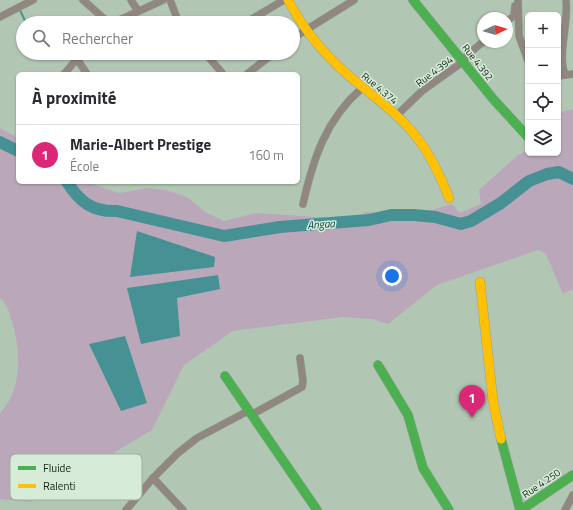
<!DOCTYPE html>
<html lang="fr">
<head>
<meta charset="utf-8">
<style>
  :root { --surface:#fff; --page:#f2f2f3; --text:#2b2b33; --muted:#7c7c81; --line:#e1e1e2; --accent:#db2777 }
  body { margin:0; font-family:"Titillium Web",sans-serif; background:var(--page); color:var(--text) }
  .controls { position:absolute; right:12px; top:12px; display:grid; overflow:hidden; border-radius:6px; box-shadow:0 1px 3px #0004 }
  .controls button { width:36px; height:36px; display:grid; place-items:center; padding:0; border:0; border-bottom:1px solid var(--line); background:var(--surface); color:var(--text); font:20px sans-serif }
  .compass { position:absolute; left:477px; top:12px; width:36px; height:36px; border-radius:50%; background:var(--surface); box-shadow:0 1px 3px #0004; rotate:86deg }
  .you { position:absolute; left:392px; top:276px; width:14px; height:14px; margin:-10px; border:3px solid #fff; border-radius:50%; background:#1a73e8; box-shadow:0 0 0 6px #1a73e833 }
  .badge { display:grid; place-items:center; width:26px; height:26px; border-radius:50%; background:var(--accent); color:#fff; font-size:13px; font-weight:700 }
  .pin { position:absolute; translate:-50% -33px; filter:drop-shadow(0 1px 2px #0008) }
  .pin::after { content:''; position:absolute; top:21px; width:14px; height:12px; background:inherit; clip-path:polygon(0 0,100% 0,50% 100%) }
  .list { margin:0; padding:0; list-style:none }
  h2 { display:flex; justify-content:space-between; align-items:center; height:52px; margin:0; padding:0 16px; font-size:17px }
  h2 small { font-size:13px; font-weight:400; color:var(--muted) }
  .list li { display:grid; grid-template-columns:26px 1fr auto; gap:12px; align-items:center; box-sizing:border-box; height:60px; padding:0 16px; border-top:1px solid var(--line) }
  .list b { display:block; font-size:15px; white-space:nowrap }
  .list p { margin:0; font-size:13px; white-space:nowrap; color:var(--muted) }
  .list em { font-size:13px; font-style:normal; color:var(--muted) }
  .icon { flex:none; width:22px; height:22px; fill:none; stroke:currentColor; stroke-width:2; stroke-linecap:round; stroke-linejoin:round }
  .map { position:relative; flex:none; width:573px; height:510px; overflow:hidden }
  .search { position:absolute; background:var(--surface); box-shadow:0 1px 3px #0004; left:16px; top:16px; width:284px; height:44px; display:flex; align-items:center; gap:10px; box-sizing:border-box; padding:0 14px; border-radius:22px; color:var(--muted); font-size:15px }
  .panel { position:absolute; background:var(--surface); box-shadow:0 1px 3px #0004; left:16px; top:72px; width:284px; height:112px; border-radius:6px }
  .map>svg:first-child { display:block }
  .green { fill:#baa8ba; fill-rule:evenodd }
  .water { fill:#469194 }
  .lines { fill:none; stroke-linecap:round; stroke-linejoin:round }
  .stream { stroke:#469194; stroke-width:2 }
  .river { stroke:#469194; stroke-width:12 }
  .street-casing { stroke:#93a595; stroke-width:8 }
  .fast-casing { stroke:#93a595; stroke-width:10 }
  .slow-casing { stroke:#93a595; stroke-width:10 }
  .street { stroke:#908780; stroke-width:7 }
  .fast { stroke:#4caf50; stroke-width:9 }
  .slow { stroke:#ffc107; stroke-width:9 }
  .labels { text-anchor:middle; stroke-width:3; stroke-linejoin:round; paint-order:stroke }
  .street-label { font-size:10px; fill:#132315; stroke:#d6ecd8 }
  .water-label { font-size:11px; font-style:italic; fill:#043d44; stroke:#d6ecd8 }
  .key { fill:#d6ecd8; stroke:#9cb09e; stroke-width:1 }
  .key-label { font-size:11px; fill:#132315 }
</style>
</head>
<body>
<div class="map">
<svg width="573" height="510" viewBox="0 0 573 510">
  <rect width="100%" height="100%" fill="#b1c7b3"/>
  <path class="green" d="M573,109V289L563,294L546,254L538,250L437,285L388,324L372,319L343,317L233,331L184,365L152,430L31,502L0,499V413C23,390 21,348 11,319C9,311 7,304 0,298V128L18,138V182H86L119,193L147,188L166,190L187,197L205,212L224,221L256,213L362,220L364,212L418,214L452,204L460,213L481,204L479,190L518,155L528,150V153H558V113ZM217,275L219,289L177,298L127,288Z"/>
  <g class="water">
    <polygon points="137,231 215,257 214,267 130,277"/>
    <polygon points="218,275 220,289 177,298 180,336 141,344 127,288"/>
    <polygon points="125,336 147,403 121,411 89,344"/>
  </g>
  <g class="lines">
    <polyline class="stream" points="20,10 26,23"/>
    <g class="river">
      <polyline points="0,142 18,151"/>
      <path d="M67,182C80,202 92,212 117,211L224,236L280,227L369,220L391,215H414L435,217L461,224L471,221L501,203L529,181L547,174L559,172L573,179"/>
    </g>
    <g class="street-casing">
      <g id="street">
        <polyline points="83,0 109,23"/>
        <polyline points="131,0 138,11"/>
        <polyline points="170,0 179,23"/>
        <polyline points="518,0 519,36 528,61"/>
        <polyline points="0,17 33,0"/>
        <polyline points="507,21 514,16 515,6"/>
        <polyline points="113,23 163,0"/>
        <polyline points="245,23 284,0"/>
        <polyline points="293,38 354,0"/>
        <polyline points="205,53 223,74"/>
        <polyline points="77,59 87,74"/>
        <polyline points="64,74 82,53"/>
        <polyline points="247,74 274,53"/>
        <path d="M565,74C557,56 569,23 566,0"/>
        <polyline points="558,76 573,74"/>
        <polyline points="396,116 422,91 464,61 467,55 483,42"/>
        <path d="M303,204C313,159 326,119 362,88"/>
        <polyline points="251,415 302,387 303,381 300,358"/>
        <polyline points="153,478 178,453 197,438 248,411"/>
        <polyline points="126,510 153,478 183,510"/>
        <polyline points="565,510 573,495"/>
      </g>
    </g>
    <g class="fast-casing">
      <g id="fast">
        <polyline points="413,0 494,100 528,137"/>
        <polyline points="378,365 408,415 423,468 449,510"/>
        <polyline points="225,376 317,510"/>
        <polyline points="501,439 520,510"/>
        <polyline points="521,510 573,475"/>
      </g>
    </g>
    <g class="slow-casing">
      <g id="slow">
        <path d="M288,0C301,25 317,46 337,65C360,87 387,104 408,127C427,147 439,172 449,198"/>
        <polyline points="480,282 493,401 501,439"/>
      </g>
    </g>
    <use href="#street" class="street"/>
    <use href="#fast" class="fast"/>
    <use href="#slow" class="slow"/>
  </g>
  <g class="labels">
    <g class="street-label">
      <text transform="translate(478 62) rotate(52)" y="4">Rue 4.392</text>
      <text transform="translate(434 71) rotate(-37)" y="4">Rue 4.394</text>
      <text transform="translate(380 88) rotate(40)" y="4">Rue 4.374</text>
      <text transform="translate(541 483) rotate(-34)" y="4">Rue 4.250</text>
    </g>
    <g class="water-label">
      <text transform="translate(321 224) rotate(-4)" y="4">Angaa</text>
    </g>
  </g>
  <rect x="10" y="454" width="132" height="46" rx="6" class="key"/>
  <rect x="18" y="466" width="18" height="4" fill="#4caf50"/>
  <rect x="18" y="484" width="18" height="4" fill="#ffc107"/>
  <g class="key-label">
    <text x="43" y="472">Fluide</text>
    <text x="43" y="490">Ralenti</text>
  </g>
</svg>
<div class="controls">
<button>+</button>
<button>−</button>
<button><svg class="icon" aria-label="locate" viewBox="0 0 24 24"><circle cx="12" cy="12" r="6"/><path d="M12 2v4M12 18v4M2 12h4M18 12h4"/></svg></button>
<button><svg class="icon" aria-label="layers" viewBox="0 0 24 24"><path d="M12 4l9 5-9 5-9-5zM3 14l9 5 9-5"/></svg></button>
</div>
<svg class="compass" viewBox="-18 -18 36 36"><path d="M0-13l5 13h-10z" fill="#e53935"/><path d="M0 13l5-13h-10z" fill="#7c7c81"/></svg>
<div class="you"></div>
<div class="pin badge" style="left:472px;top:418px">1</div>
<div class="search"><svg class="icon" aria-label="search" viewBox="0 0 24 24"><circle cx="10" cy="10" r="6"/><path d="M15 15l6 6"/></svg>Rechercher</div>
<section class="panel">
<h2>À proximité<small></small></h2>
<ul class="list">
<li><span class="badge">1</span><div><b>Marie-Albert Prestige</b><p>École</p></div><em>160 m</em></li>
</ul>
</section>
</div>
</body>
</html>
